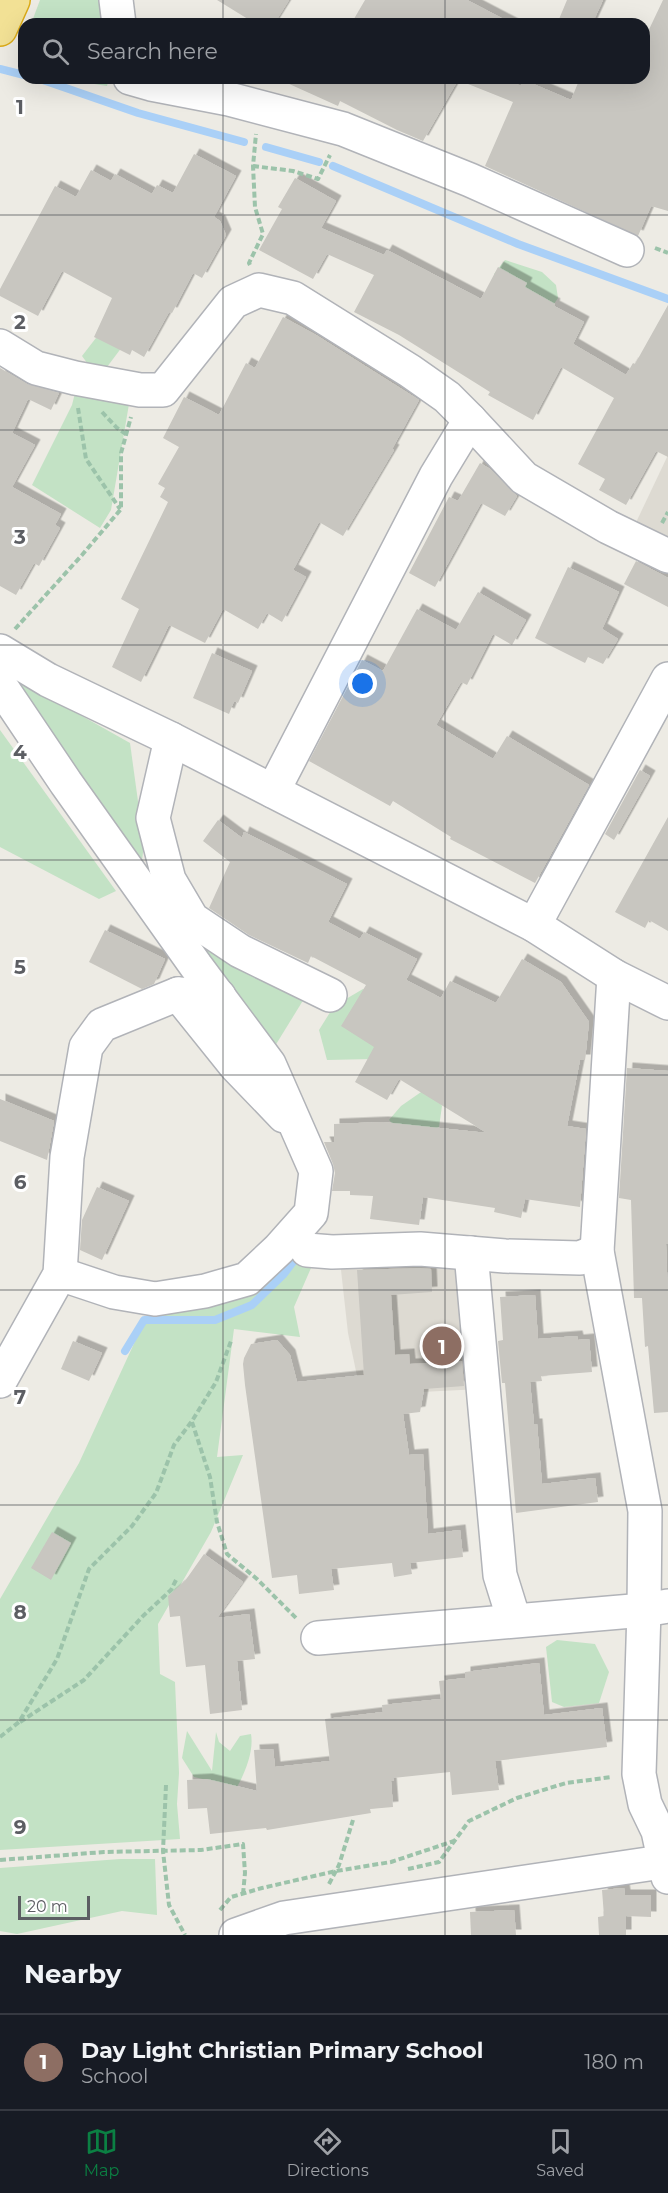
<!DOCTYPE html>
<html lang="en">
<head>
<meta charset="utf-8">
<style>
  :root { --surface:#171b24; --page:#20242c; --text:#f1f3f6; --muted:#9ea1a6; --line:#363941; --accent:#0b8043 }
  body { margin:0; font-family:Montserrat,sans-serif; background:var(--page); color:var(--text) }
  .scale { position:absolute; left:18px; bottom:15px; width:72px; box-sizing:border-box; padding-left:6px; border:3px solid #5c5e63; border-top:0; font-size:16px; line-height:21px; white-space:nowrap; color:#5c5e63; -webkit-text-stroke:4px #fff; paint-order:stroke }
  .you { position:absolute; left:363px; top:684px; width:21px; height:21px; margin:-15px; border:4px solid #fff; border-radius:50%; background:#1a73e8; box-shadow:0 0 0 9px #1a73e833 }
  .badge { display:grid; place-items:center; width:39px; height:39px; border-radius:50%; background:var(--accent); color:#fff; font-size:20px; font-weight:700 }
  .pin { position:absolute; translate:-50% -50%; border:3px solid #fff; box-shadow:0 2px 6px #0006 }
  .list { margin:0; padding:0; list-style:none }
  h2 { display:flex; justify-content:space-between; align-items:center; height:78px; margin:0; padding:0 24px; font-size:26px }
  h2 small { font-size:20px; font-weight:400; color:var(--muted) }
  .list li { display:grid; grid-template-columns:39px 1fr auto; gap:18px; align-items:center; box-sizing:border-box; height:96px; padding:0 24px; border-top:2px solid var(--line) }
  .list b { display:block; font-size:22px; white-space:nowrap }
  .list p { margin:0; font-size:20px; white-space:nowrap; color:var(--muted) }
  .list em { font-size:20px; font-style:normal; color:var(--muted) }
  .icon { flex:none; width:33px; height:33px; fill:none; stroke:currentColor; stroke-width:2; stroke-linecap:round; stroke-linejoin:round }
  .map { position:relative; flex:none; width:668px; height:1935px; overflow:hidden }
  .search { position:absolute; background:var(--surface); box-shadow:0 6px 24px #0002; left:18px; right:18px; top:18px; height:66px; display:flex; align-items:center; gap:15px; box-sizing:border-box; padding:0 21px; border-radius:18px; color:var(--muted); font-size:22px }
  .sheet { height:174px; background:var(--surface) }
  nav { display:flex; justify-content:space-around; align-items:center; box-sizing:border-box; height:84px; border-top:2px solid var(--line); background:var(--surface); font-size:16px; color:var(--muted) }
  nav a { display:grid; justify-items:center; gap:3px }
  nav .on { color:var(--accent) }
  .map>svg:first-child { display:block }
  .education { fill:#dddad2 }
  .green { fill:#c3e2c5 }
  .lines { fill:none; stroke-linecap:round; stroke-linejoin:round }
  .stream { stroke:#aad0f7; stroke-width:8 }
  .building { fill:#c8c6c0; filter:url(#shadow) }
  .minor-casing { stroke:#b1b3b8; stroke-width:36 }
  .highway-casing { stroke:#dbaa16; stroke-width:36 }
  .path { stroke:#9cc3aa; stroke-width:4; stroke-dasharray:6 3; stroke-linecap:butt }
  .minor { stroke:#fff; stroke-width:33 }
  .highway { stroke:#f2e195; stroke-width:33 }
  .grid { fill:none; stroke:#5c5e63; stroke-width:1.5; stroke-opacity:0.55 }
  .grid-label { font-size:20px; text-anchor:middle; font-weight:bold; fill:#5c5e63; stroke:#fff; stroke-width:6; stroke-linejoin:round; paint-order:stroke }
</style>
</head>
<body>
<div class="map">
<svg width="668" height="1935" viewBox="0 0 668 1935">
  <defs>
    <filter id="shadow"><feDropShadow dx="5.5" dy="-5.5" stdDeviation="0" flood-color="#0004"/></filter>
  </defs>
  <rect width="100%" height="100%" fill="#edebe4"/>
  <g class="education">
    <polygon points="668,455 668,552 631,533"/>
    <polygon points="340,1261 450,1261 472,1301 481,1389 361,1395 348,1333"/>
  </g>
  <g class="green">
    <polygon points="40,0 102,0 110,24 31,24"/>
    <polygon points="57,78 109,78 107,86"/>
    <polygon points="505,260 542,272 556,285 558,298 548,313 497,298 494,274"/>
    <polygon points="106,325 137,327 107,367 93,371 82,356"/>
    <polygon points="76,389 129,404 111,510 100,528 32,485 72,405"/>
    <polygon points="0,670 130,743 144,845 141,868"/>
    <polygon points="0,730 116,891 99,899 0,847"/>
    <polygon points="188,927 307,994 275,1046"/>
    <polygon points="363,989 391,1018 372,1059 327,1060 319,1030 334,1006"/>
    <polygon points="424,1090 436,1093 442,1106 439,1127 423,1134 399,1131 389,1120 401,1106"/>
    <path d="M283,1258L311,1268L294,1307L300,1337L234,1329L217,1457L243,1455L211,1532L158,1624L160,1674L175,1682L179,1773L177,1804L180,1839L0,1850V1599L79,1463L149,1311C181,1310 217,1312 245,1293C258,1283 271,1269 283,1258Z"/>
    <polygon points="557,1640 595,1644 609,1672 599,1703 564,1707 552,1702 546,1647"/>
    <path d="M187,1731L212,1771L216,1732L219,1742L230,1751L240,1736L251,1734C254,1751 245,1773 237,1787L194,1777L182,1758Z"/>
    <polygon points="120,1859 155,1859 157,1915 122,1911 17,1934 0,1931 0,1868"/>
  </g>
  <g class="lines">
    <g class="stream">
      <polyline points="0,69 24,75"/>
      <polyline points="37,78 138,113 244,142"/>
      <polyline points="266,147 319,162"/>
      <polyline points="333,166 518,244 668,299"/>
      <polyline points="125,1351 144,1320 215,1320 252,1305 283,1275 299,1254"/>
    </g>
  </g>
  <g class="building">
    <polygon points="217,0 289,0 274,24 256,24"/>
    <polygon points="365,0 467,0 513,24 351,24"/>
    <polygon points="567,0 603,0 592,24 557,24"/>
    <polygon points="663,0 668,0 668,211 651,206 638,236 485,166 513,102 458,80 423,141 397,130 340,101 338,106 276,78 502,78 521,86 524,80 571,100 580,78 644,78 644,40"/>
    <polygon points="194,154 236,176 214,217 220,221 226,235 202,278 193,273 172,313 169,312 144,357 132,350 130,355 94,337 112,298 62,271 38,316 0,296 0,289 55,186 76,197 91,170 111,181 115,174 152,194 157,185 173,193"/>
    <polygon points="295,178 336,201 321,228 384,255 387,250 481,299 498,267 527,283 525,287 555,304 554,306 584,322 573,344 626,375 633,363 635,364 668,305 668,457 656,451 626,505 599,490 605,479 578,464 614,398 561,367 533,420 488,395 490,392 399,335 354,312 374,275 327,254 313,279 259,250 282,209 278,207"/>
    <polygon points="283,317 316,335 419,400 392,449 394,450 343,536 319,522 293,570 306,577 282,622 267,613 258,629 223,609 205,643 169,625 141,682 112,667 139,609 121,599 168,502 160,497 165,488 158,484 179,447 163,438 184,397 219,415 246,363 255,368"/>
    <polygon points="0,368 27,384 59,393 51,410 28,399 12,433 35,445 12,487 61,514 55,525 60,528 39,566 34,563 16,595 0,586"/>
    <polygon points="480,463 490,469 517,496 505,516 481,503 435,587 409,573 449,497 458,501"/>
    <polygon points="636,561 668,578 668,607 624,584"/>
    <polygon points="568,567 619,592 602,629 618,639 603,664 588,657 585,663 535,638"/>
    <polygon points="478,592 526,620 512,645 493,634 467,685 461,682 436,725 493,759 507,736 589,785 535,883 450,839 451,837 393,801 390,806 309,761 362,660 383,671 417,609 456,630"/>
    <polygon points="212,653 252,671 238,703 234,701 229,714 193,698"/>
    <polygon points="640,770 650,776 614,840 605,834"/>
    <polygon points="668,817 668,931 649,920 645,928 615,912"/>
    <polygon points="218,820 242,838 244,832 347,884 328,922 360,939 364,932 417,959 406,980 441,998 450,981 496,1003 522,959 561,982 589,1022 585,1060 580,1060 567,1126 586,1129 580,1207 525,1199 521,1218 494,1212 495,1208 423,1197 419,1225 370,1219 373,1196 350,1195 350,1191 332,1191 335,1173 333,1164 324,1142 334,1142 334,1124 383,1122 487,1133 399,1079 387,1100 355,1082 374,1047 341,1026 366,985 311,956 308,963 249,935 209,908 230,862 203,841"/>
    <polygon points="105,930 165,959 154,984 142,989 89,962"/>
    <polygon points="627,1068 668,1071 668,1244 666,1244 668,1299 668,1412 654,1413 648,1346 645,1347 642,1298 634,1298 631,1200 619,1198"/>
    <polygon points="0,1099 54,1121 47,1160 0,1141"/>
    <polygon points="97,1187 129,1201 102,1260 80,1250 82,1220"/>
    <polygon points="420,1268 431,1269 432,1292 391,1295 395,1355 409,1354 410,1364 462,1361 464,1386 424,1389 420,1412 403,1414 409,1455 423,1454 428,1534 460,1530 463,1557 410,1563 412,1574 394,1577 392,1563 331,1569 334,1590 299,1594 297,1575 272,1578 245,1385 243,1364 244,1358 251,1344 277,1340 290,1355 297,1382 364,1375 357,1270"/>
    <polygon points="535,1295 538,1339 577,1336 578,1340 589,1339 592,1372 541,1376 542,1381 530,1382 534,1424 537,1424 542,1484 595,1478 598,1502 516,1513 505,1383 502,1383 498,1341 503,1340 500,1297"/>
    <polygon points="73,1341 102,1353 89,1381 61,1369"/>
    <polygon points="52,1532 71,1543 51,1580 31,1568"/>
    <polygon points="204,1554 243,1582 217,1618 249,1614 255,1659 237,1661 242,1710 210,1714 205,1665 186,1667 180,1616 170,1617 168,1596 185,1581"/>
    <polygon points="539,1663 544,1715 602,1708 607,1747 495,1761 499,1790 452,1795 450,1772 393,1778 394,1781 391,1781 393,1807 370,1809 371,1813 267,1830 266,1828 210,1834 207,1808 188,1809 187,1780 207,1779 257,1791 254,1750 273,1749 275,1767 330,1761 325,1719 383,1712 382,1705 441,1699 439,1681 465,1678 465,1672"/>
    <polygon points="624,1888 625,1895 651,1895 651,1917 626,1916 626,1935 599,1935 598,1917 604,1916 602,1890"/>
    <polygon points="514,1910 516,1935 471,1935 470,1912"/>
  </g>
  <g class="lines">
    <g class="minor-casing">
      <g id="minor">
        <polyline points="116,0 119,24"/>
        <polyline points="130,78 151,84 229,99 343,129 470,180 627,250"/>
        <polyline points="0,346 36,368 75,378 140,390 163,390 233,302 259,290 293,298 410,371 447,397 470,420"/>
        <polyline points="0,651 48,680 171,739 534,925 614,976 668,1003"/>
        <polyline points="0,685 66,783 196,966 269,1064 316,1171 311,1213 279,1249 247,1279 205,1291 155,1299 114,1292 60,1274"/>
        <polyline points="171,739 153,818 169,880 192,919 240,951 330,995"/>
        <polyline points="273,791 436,476 470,420 524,478 608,527 668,556"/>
        <polyline points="534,925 668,679"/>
        <polyline points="614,976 597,1251 645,1511 644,1610 639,1774 645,1804 658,1831 668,1877"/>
        <polyline points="178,994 235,1065 284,1116"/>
        <polyline points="307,1250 332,1252 420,1249 505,1256 580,1258 597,1251"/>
        <polyline points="471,1253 500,1575 514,1620"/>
        <polyline points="0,1381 60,1274 67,1157 86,1047 102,1025 178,994 219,996"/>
        <polyline points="318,1638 644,1610 668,1606"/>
        <polyline points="236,1935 284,1918 668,1861"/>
      </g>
    </g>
    <g class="highway-casing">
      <polyline id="highway" points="0,29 13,0"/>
    </g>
    <g class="path">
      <polyline points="253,166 293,171 318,179 330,155"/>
      <polyline points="655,248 668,253"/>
      <polyline points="250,265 249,263 263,234 255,207 253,166 256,134"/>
      <polyline points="78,408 86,459 120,509"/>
      <polyline points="102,412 117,428 126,434"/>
      <polyline points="662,523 668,512"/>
      <polyline points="15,629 82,555 121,509 121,453 131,417"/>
      <polyline points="192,1422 210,1477 217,1522 227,1554 257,1579 297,1619"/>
      <polyline points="20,1722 84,1680 143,1616 171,1590 176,1580"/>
      <polyline points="0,1737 19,1722 57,1659 89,1569 132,1526 156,1493 174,1445 192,1421 216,1382 231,1341"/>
      <polyline points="166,1785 163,1851 169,1905 185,1935"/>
      <polyline points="0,1860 104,1852 201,1850 243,1844 245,1873 243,1894"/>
      <polyline points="408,1869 439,1862 469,1821 517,1798 566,1783 612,1777"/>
      <polyline points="329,1884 339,1865 353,1820"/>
      <polyline points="220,1910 231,1897 262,1888 336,1871 391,1862 454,1841"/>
    </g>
    <use href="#minor" class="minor"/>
    <use href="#highway" class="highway"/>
  </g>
  <path class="grid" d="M223,0V24M445,0V24M223,78V1935M445,78V1935M0,215H668M0,430H668M0,645H668M0,860H668M0,1075H668M0,1290H668M0,1505H668M0,1720H668"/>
  <g class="grid-label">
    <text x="20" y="114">1</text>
    <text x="20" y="329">2</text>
    <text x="20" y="544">3</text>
    <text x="20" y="759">4</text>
    <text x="20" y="974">5</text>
    <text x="20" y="1189">6</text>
    <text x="20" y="1404">7</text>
    <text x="20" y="1619">8</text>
    <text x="20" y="1834">9</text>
  </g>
</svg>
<div class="scale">20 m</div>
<div class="you"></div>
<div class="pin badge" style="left:442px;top:1346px;background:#8d6e63">1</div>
<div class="search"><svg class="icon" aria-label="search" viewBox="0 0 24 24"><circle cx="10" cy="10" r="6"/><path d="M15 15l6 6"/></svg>Search here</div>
</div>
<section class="sheet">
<h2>Nearby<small></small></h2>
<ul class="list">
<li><span class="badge" style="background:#8d6e63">1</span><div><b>Day Light Christian Primary School</b><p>School</p></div><em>180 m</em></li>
</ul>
</section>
<nav>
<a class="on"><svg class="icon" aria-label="map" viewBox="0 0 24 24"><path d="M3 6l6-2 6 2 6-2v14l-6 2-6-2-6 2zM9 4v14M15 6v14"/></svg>Map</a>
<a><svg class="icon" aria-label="directions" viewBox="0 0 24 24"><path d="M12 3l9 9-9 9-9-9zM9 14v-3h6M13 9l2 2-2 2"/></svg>Directions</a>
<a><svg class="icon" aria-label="saved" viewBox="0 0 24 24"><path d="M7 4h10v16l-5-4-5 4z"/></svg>Saved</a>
</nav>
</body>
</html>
